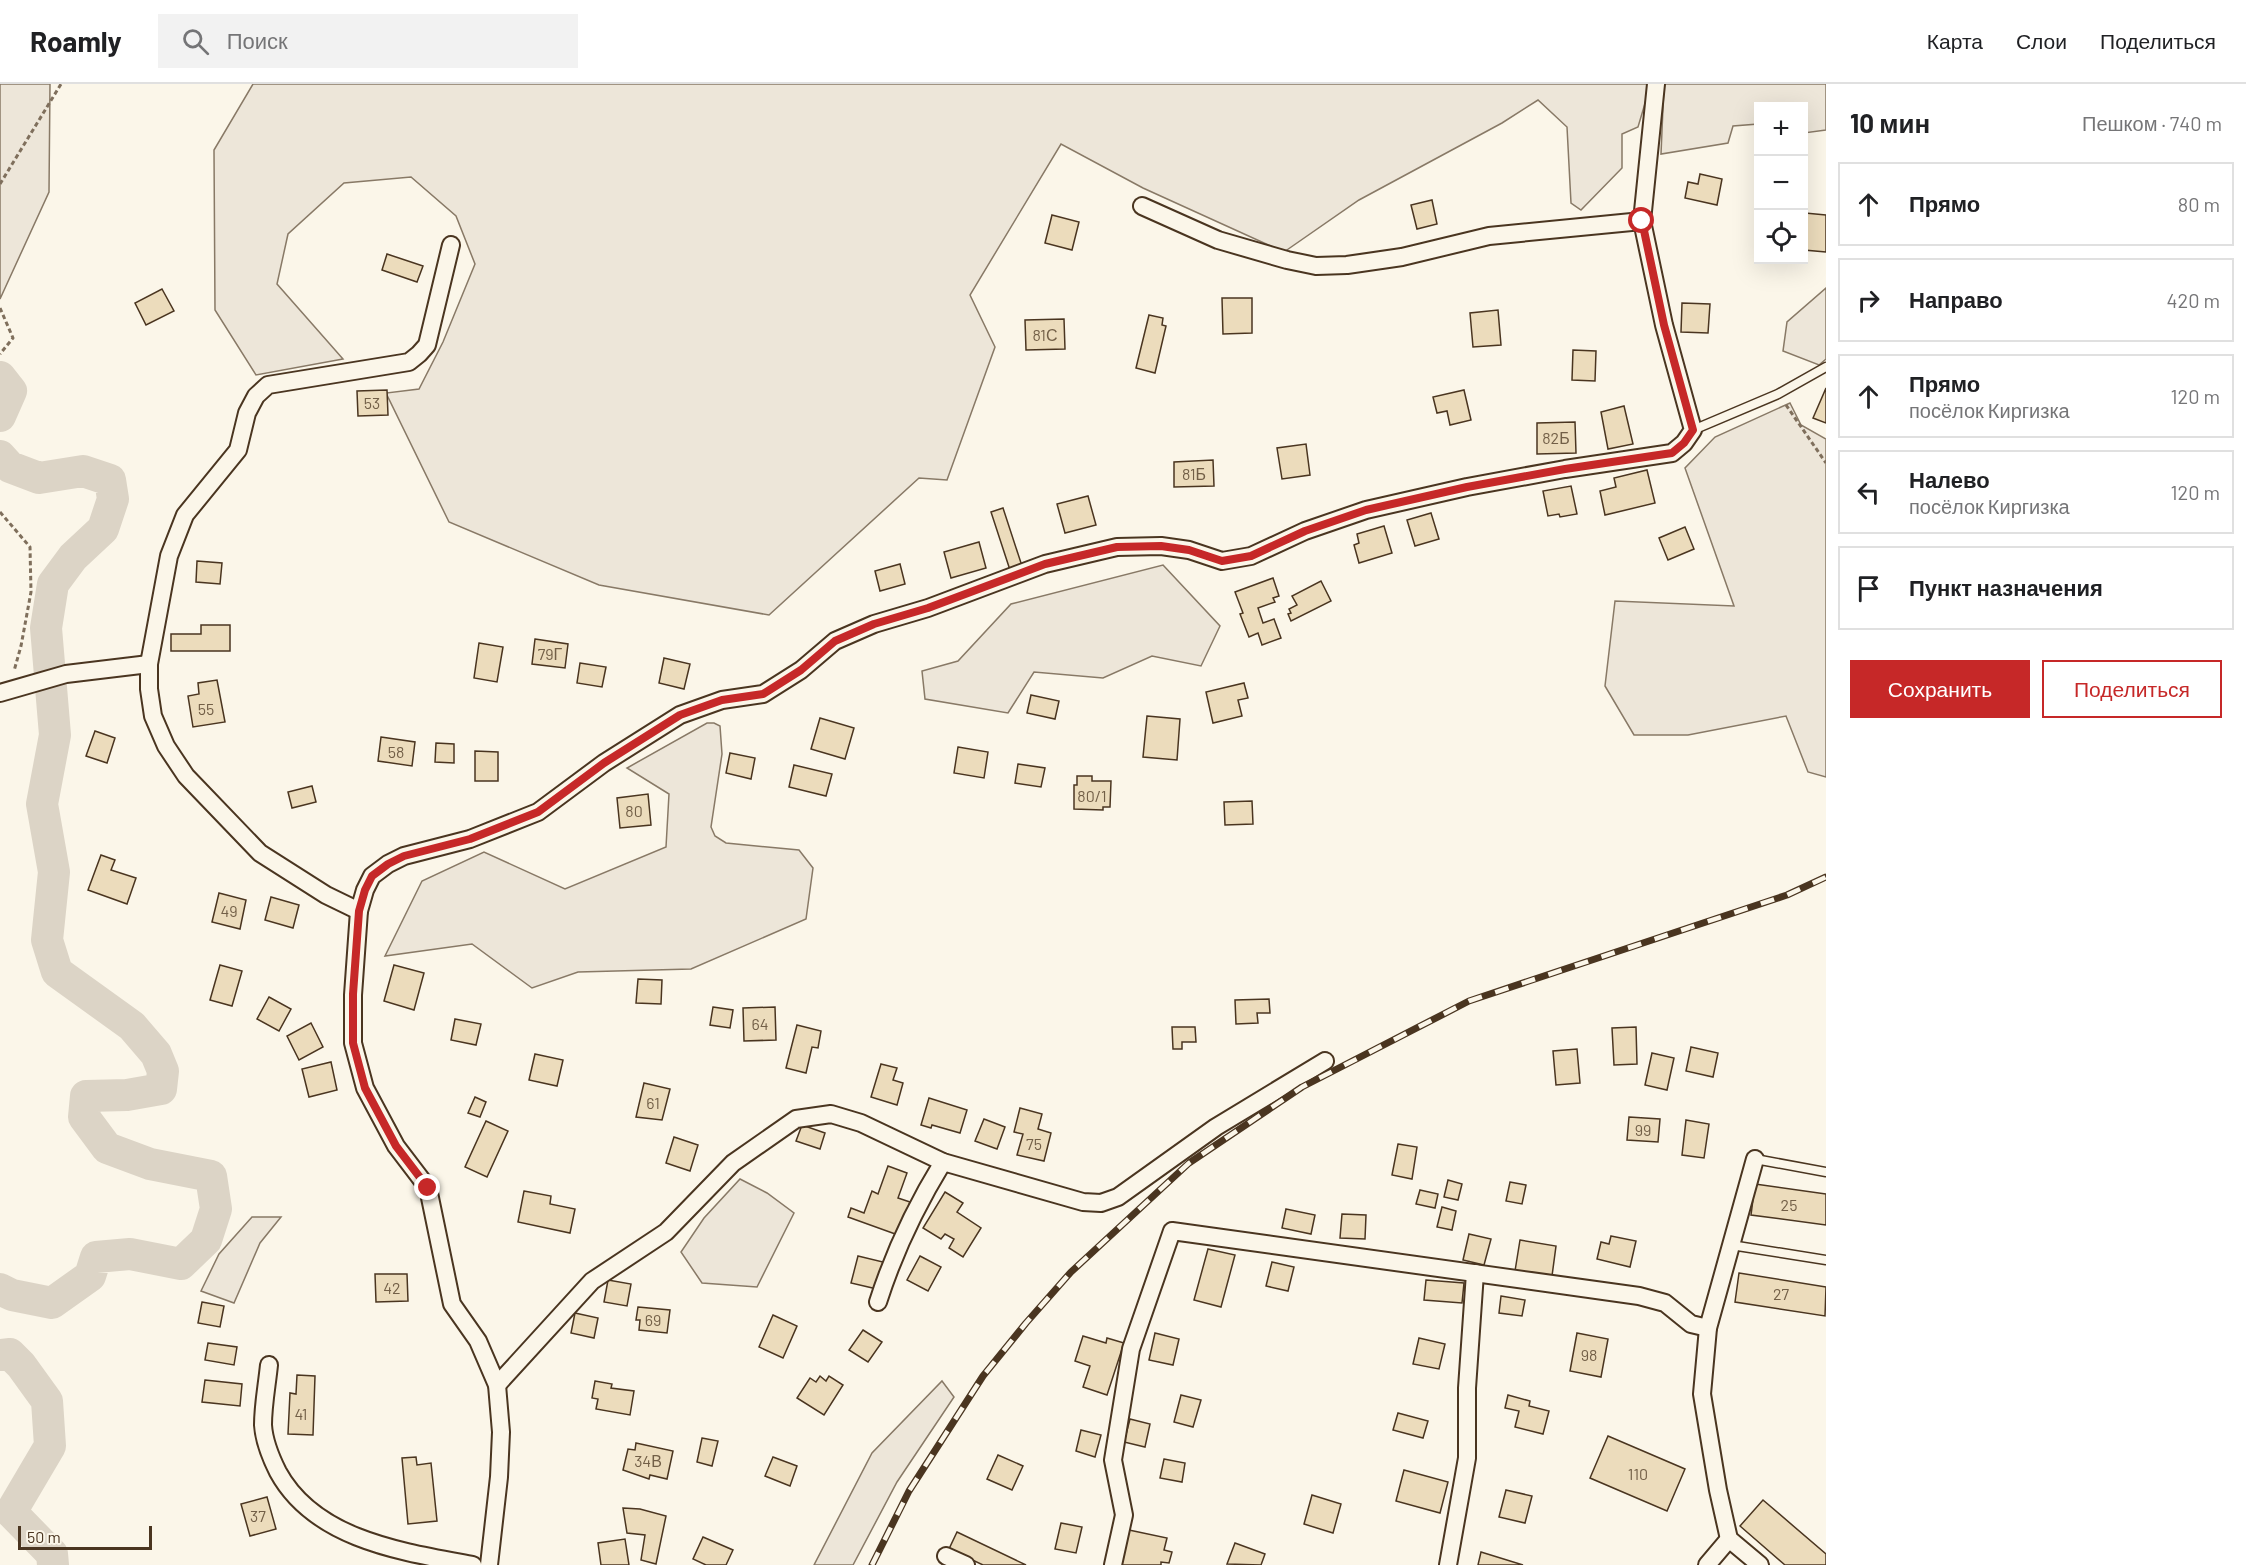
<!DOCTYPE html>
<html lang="ru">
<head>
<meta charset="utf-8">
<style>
  :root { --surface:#fff; --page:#f2f2f2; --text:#202124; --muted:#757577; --line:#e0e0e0; --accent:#c62828 }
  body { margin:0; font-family:Barlow,sans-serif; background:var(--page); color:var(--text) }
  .controls { position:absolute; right:18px; top:18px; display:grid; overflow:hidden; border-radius:0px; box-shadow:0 6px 24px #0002 }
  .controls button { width:54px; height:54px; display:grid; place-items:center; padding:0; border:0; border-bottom:2px solid var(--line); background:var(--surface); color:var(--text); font:30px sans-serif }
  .scale { position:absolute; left:18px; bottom:15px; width:134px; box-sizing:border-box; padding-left:6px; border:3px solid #4a3520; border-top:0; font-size:16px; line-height:21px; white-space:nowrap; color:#4a3520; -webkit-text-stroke:4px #fbf6e9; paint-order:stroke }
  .stop { position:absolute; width:18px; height:18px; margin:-14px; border:4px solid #c62828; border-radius:50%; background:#fff }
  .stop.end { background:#c62828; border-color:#fff; box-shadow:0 2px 6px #0008 }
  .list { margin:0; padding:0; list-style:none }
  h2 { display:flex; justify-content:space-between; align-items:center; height:78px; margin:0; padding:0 24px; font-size:26px }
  h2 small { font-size:20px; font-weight:400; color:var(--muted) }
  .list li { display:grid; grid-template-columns:39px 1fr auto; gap:18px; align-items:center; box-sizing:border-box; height:84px; margin:0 12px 12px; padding:0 12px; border:2px solid var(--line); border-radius:0px }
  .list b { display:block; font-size:22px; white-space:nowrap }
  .list p { margin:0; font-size:20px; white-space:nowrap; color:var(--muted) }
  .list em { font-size:20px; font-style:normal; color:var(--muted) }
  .actions { display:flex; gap:12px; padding:18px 24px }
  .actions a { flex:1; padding:14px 0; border:2px solid var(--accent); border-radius:0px; text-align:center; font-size:21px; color:var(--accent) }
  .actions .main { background:var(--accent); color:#fff }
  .icon { flex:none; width:33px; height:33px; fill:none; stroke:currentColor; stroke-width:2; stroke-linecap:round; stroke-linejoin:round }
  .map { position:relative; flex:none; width:1826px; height:1481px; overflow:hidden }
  header { display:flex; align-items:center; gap:36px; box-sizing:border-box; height:84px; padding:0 30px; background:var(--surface); border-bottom:2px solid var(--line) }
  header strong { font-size:28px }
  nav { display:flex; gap:33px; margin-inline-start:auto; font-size:21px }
  .search { width:420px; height:54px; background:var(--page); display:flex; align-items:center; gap:15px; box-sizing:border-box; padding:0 21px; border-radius:0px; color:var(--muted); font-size:22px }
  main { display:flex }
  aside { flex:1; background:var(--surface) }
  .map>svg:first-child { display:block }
  .green { fill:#ede6d9; stroke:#887966; stroke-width:1.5 }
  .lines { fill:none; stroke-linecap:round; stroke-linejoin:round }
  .river { stroke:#dcd4c6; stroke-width:32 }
  .building { fill:#ecdcbc; stroke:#4a3520; stroke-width:1.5 }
  .lane-casing { stroke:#4a3520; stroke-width:11 }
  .street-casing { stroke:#4a3520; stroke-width:20 }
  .path { stroke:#7f6f5c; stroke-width:3; stroke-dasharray:4.5 3; stroke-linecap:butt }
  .lane { stroke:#fbf6e9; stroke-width:8 }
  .street { stroke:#fbf6e9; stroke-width:16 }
  .rail-casing { stroke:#4a3520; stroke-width:7 }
  .rail { stroke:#fbf6e9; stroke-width:4.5; stroke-dasharray:14; stroke-linecap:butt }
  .route { stroke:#c62828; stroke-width:8 }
  .labels { text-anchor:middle; stroke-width:4.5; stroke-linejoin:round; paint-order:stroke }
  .number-label { font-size:16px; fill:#725f47 }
</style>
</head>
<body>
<header>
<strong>Roamly</strong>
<div class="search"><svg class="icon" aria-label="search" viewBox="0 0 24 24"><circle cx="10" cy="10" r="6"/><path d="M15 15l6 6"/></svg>Поиск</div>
<nav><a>Карта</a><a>Слои</a><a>Поделиться</a></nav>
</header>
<main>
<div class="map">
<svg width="1826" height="1481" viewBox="0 0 1826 1481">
  <rect width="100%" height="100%" fill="#fbf6e9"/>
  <g class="green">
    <polygon points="0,0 50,0 49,108 0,215"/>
    <polygon points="253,0 1648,0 1649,6 1638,43 1622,50 1622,84 1581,126 1571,119 1567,43 1538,16 1502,39 1359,116 1284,168 1143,104 1061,60 970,211 995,263 947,396 919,394 769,531 599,501 449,438 386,309 419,305 443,258 475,180 456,132 411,93 344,99 288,150 277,200 343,275 256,291 215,226 214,66"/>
    <polygon points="1664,0 1826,0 1826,46 1804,49 1804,22 1758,22 1758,40 1733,42 1728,59 1661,70"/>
    <polygon points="1826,204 1826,275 1819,281 1783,267 1787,238"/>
    <polygon points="1790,319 1801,341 1826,355 1826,693 1808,688 1786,632 1688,651 1634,651 1605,602 1615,517 1734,522 1685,384 1715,353"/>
    <polygon points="1163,481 1220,542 1201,582 1152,572 1103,594 1034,588 1008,629 925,615 922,587 958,577 1011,520"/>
    <polygon points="707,639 714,639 720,642 722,670 711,743 715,752 726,759 799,766 813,784 806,835 691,885 578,888 532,904 472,860 385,872 422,797 484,768 565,805 666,763 669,710 627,684"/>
    <polygon points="740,1095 767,1109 794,1129 757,1203 702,1199 681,1168 704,1134"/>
    <polygon points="252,1133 281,1133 260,1159 234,1219 201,1207 219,1170"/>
    <polygon points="942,1297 954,1313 897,1398 853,1481 814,1481 872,1369"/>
  </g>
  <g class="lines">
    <g class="river">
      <polyline points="0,293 11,307 0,332"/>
      <polyline points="0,372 10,383 39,394 83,387 110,396 113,415 103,445 73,473 53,500 46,544 55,651 42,720 54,788 47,856 57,888 132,942 156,970 163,987 161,1005 127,1011 86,1012 84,1033 107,1064 150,1080 211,1092 216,1125 206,1156 181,1180 130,1170 96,1173 90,1192 52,1219 12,1211 0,1205"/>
      <polyline points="0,1271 10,1270 21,1281 47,1317 50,1362 11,1428 52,1470 53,1481"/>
    </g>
  </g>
  <g class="building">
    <polygon points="1700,90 1722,95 1717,121 1685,114 1688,98 1698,100"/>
    <polygon points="1432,116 1437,140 1417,145 1411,121"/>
    <polygon points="1805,129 1826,131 1826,168 1804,166"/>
    <polygon points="1052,131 1079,138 1072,166 1045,159"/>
    <polygon points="387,170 423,182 417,198 382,186"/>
    <polygon points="162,205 174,227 146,241 135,219"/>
    <polygon points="1222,214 1252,214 1252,249 1223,250"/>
    <polygon points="1682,219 1710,220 1708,249 1681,248"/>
    <polygon points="1498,226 1501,261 1473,263 1470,229"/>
    <polygon points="1149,231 1163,234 1162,241 1166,242 1155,289 1136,284"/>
    <polygon points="1064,235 1065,265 1026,266 1025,236"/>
    <polygon points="1573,266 1596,267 1595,297 1572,296"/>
    <polygon points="1826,304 1826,339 1813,334"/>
    <polygon points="387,306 388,331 358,332 357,307"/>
    <polygon points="1464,306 1471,336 1450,341 1447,327 1437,329 1433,313"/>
    <polygon points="1624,322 1633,360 1608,365 1601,328"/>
    <polygon points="1575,338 1576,369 1537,370 1537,339"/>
    <polygon points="1306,360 1310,391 1282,395 1277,364"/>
    <polygon points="1213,376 1214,402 1174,403 1174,378"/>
    <polygon points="1647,386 1655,419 1605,431 1600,407 1616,403 1614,394"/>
    <polygon points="1571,402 1577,430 1560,433 1559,430 1548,432 1543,407"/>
    <polygon points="1088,412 1096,441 1065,449 1057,420"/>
    <polygon points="1003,424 1022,482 1010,486 991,428"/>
    <polygon points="1431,429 1439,455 1415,462 1407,436"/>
    <polygon points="1384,442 1392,469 1359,479 1354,461 1359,459 1357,450"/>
    <polygon points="1685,443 1694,465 1668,476 1659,454"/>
    <polygon points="979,458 986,484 951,494 944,468"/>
    <polygon points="197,477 222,479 220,500 196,498"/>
    <polygon points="900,480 905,500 880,507 875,487"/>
    <polygon points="1273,494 1279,512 1273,514 1275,518 1258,524 1263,539 1274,535 1281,554 1262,561 1258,549 1249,553 1240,530 1243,529 1235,508"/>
    <polygon points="1321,497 1331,517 1291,537 1288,530 1291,529 1289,525 1297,521 1292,512"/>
    <polygon points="201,541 230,541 230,567 171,567 171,550 201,550"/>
    <polygon points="535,555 568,560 565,584 532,580"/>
    <polygon points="479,559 503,563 497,598 474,594"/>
    <polygon points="664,574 690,580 684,605 659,599"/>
    <polygon points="580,579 606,583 602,603 577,599"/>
    <polygon points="217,596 225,638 193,643 188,612 199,610 198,599"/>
    <polygon points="1244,599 1248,614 1238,616 1242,632 1213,639 1206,608"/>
    <polygon points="1031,611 1059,617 1055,635 1027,629"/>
    <polygon points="1147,632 1180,635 1177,676 1143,673"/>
    <polygon points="820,634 854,644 845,675 811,665"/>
    <polygon points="95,647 115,654 107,679 86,672"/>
    <polygon points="381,653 415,658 412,682 378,677"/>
    <polygon points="436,659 454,660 454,679 435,678"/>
    <polygon points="958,663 988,668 984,694 954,689"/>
    <polygon points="475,667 498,668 498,697 475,697"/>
    <polygon points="730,669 755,674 751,695 726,689"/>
    <polygon points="1018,680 1045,684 1041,703 1015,699"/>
    <polygon points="794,681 832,690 826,712 789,703"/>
    <polygon points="1077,692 1092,692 1092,697 1111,697 1110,723 1103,723 1103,726 1074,725 1074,701 1077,701"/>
    <polygon points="312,702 316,718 292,724 288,708"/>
    <polygon points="648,710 651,741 620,744 617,714"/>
    <polygon points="1252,717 1253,740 1225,741 1224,718"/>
    <polygon points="101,771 115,776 111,786 136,794 127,820 88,806"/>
    <polygon points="219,809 246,816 240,845 212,838"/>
    <polygon points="271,813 299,821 293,844 265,836"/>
    <polygon points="220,881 242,887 232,922 210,916"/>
    <polygon points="394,881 424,889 414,926 384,917"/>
    <polygon points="638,895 662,896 661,920 636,919"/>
    <polygon points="269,913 291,925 279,947 257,935"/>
    <polygon points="1269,915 1270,929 1257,929 1258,939 1236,940 1235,916"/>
    <polygon points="713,923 733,926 730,944 710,941"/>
    <polygon points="775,923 776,956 744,957 743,924"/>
    <polygon points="455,935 481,940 476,961 451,956"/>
    <polygon points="311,939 323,963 299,976 287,952"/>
    <polygon points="797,941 821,947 818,964 812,963 806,989 786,984"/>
    <polygon points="1172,943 1195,943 1196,958 1182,958 1182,965 1173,965"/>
    <polygon points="1636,943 1637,980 1614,981 1612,944"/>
    <polygon points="1691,963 1718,969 1713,993 1686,987"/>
    <polygon points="1577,965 1580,999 1556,1001 1553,967"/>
    <polygon points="1652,969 1674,974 1667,1006 1645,1001"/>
    <polygon points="535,970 563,976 557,1002 529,996"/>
    <polygon points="331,978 337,1006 309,1013 302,985"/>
    <polygon points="881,980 897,984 893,996 903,999 897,1021 871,1013"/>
    <polygon points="644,999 670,1005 662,1036 636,1033"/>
    <polygon points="475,1013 486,1018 480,1033 468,1029"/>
    <polygon points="929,1014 967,1026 960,1049 932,1041 931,1044 921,1041"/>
    <polygon points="1020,1024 1042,1030 1038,1045 1051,1049 1044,1077 1017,1071 1023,1050 1014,1048"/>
    <polygon points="1629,1033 1660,1035 1658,1058 1627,1056"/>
    <polygon points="984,1035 1005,1043 997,1065 975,1057"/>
    <polygon points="1686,1036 1709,1040 1704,1074 1682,1071"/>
    <polygon points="486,1037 508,1047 487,1093 465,1083"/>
    <polygon points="802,1041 825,1049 820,1065 796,1057"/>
    <polygon points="674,1053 698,1061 690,1087 666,1079"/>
    <polygon points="1398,1060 1417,1063 1412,1095 1392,1091"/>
    <polygon points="888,1082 907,1089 898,1114 910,1118 898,1151 848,1133 851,1124 864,1129 872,1107 878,1110"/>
    <polygon points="1448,1096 1462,1100 1458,1116 1444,1113"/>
    <polygon points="1510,1098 1526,1101 1522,1120 1506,1117"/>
    <polygon points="1755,1100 1826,1110 1826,1141 1751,1131"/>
    <polygon points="1420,1106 1438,1110 1435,1124 1416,1120"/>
    <polygon points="524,1107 551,1112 550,1120 575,1125 570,1149 518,1138"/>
    <polygon points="945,1108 963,1119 957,1128 981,1144 963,1173 949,1164 954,1155 945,1150 941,1155 923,1144"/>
    <polygon points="1442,1123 1456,1127 1452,1146 1437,1143"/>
    <polygon points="1286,1125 1315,1131 1311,1150 1282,1144"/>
    <polygon points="1342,1130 1366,1131 1365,1155 1340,1154"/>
    <polygon points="1469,1150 1491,1155 1484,1181 1463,1176"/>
    <polygon points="1611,1152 1636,1157 1630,1183 1597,1175 1601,1158 1609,1160"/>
    <polygon points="1520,1156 1556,1162 1552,1192 1515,1187"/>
    <polygon points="1208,1165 1235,1171 1221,1223 1194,1216"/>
    <polygon points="858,1172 883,1178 877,1205 851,1199"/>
    <polygon points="920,1172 941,1183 928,1207 907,1196"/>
    <polygon points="1272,1178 1294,1183 1288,1207 1266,1202"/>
    <polygon points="1739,1189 1826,1203 1825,1232 1735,1218"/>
    <polygon points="375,1190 407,1190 408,1217 376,1218"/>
    <polygon points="608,1196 631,1200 627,1222 604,1218"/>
    <polygon points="1426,1196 1464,1199 1462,1219 1424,1216"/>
    <polygon points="1501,1212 1525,1216 1522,1232 1499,1229"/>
    <polygon points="202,1218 224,1222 220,1243 198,1239"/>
    <polygon points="638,1223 670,1226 667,1249 639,1246 640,1236 636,1236"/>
    <polygon points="575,1229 598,1234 594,1254 571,1249"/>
    <polygon points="773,1231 797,1242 783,1274 759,1263"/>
    <polygon points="863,1246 882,1258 868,1278 849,1266"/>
    <polygon points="1155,1249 1179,1255 1173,1281 1149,1276"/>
    <polygon points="1577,1249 1608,1255 1601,1293 1570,1287"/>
    <polygon points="1083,1252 1106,1259 1107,1254 1124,1259 1107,1311 1083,1303 1090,1282 1075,1277"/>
    <polygon points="1419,1254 1445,1260 1439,1285 1413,1280"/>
    <polygon points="208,1259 237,1263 234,1281 205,1276"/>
    <polygon points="297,1291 315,1292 313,1351 288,1350 290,1309 296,1310"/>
    <polygon points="820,1292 826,1297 829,1292 843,1301 824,1331 797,1314 810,1294 816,1298"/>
    <polygon points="205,1296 242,1300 240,1322 202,1318"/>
    <polygon points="595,1297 612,1300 611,1304 634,1307 630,1331 596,1325 598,1315 592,1314"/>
    <polygon points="1181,1311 1201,1316 1193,1343 1174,1338"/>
    <polygon points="1508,1311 1530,1317 1529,1322 1549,1327 1543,1350 1515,1343 1519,1327 1505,1324"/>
    <polygon points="1398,1329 1428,1337 1423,1354 1393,1346"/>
    <polygon points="1130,1335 1150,1340 1145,1363 1124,1358"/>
    <polygon points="1081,1346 1101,1351 1095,1373 1076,1367"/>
    <polygon points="1608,1352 1685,1385 1667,1427 1590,1394"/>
    <polygon points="702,1354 718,1357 712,1382 697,1378"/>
    <polygon points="636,1359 673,1367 667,1395 650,1391 649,1395 623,1386 628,1365 635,1366"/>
    <polygon points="998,1371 1023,1382 1012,1406 987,1395"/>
    <polygon points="416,1373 417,1381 431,1379 437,1437 408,1440 402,1374"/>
    <polygon points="773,1373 797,1382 790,1402 765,1392"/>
    <polygon points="1164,1375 1185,1379 1182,1398 1160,1394"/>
    <polygon points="1404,1386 1448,1398 1440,1429 1396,1417"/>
    <polygon points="1506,1406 1532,1412 1525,1439 1499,1433"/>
    <polygon points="1312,1411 1341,1420 1333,1449 1304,1440"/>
    <polygon points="267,1413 276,1445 250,1452 241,1420"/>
    <polygon points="1763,1416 1826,1470 1826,1481 1785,1481 1740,1442"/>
    <polygon points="623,1424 640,1425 666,1432 656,1480 641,1476 645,1451 627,1449"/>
    <polygon points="1061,1439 1082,1443 1076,1469 1055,1465"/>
    <polygon points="1129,1446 1167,1454 1164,1466 1172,1468 1169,1479 1161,1478 1161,1481 1121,1481"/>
    <polygon points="957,1448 1026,1481 983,1481 949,1465"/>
    <polygon points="703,1453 733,1466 726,1481 706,1481 693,1475"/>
    <polygon points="625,1455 629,1481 601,1481 598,1459"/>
    <polygon points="1235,1459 1265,1470 1261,1481 1227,1480"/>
    <polygon points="1481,1468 1523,1481 1478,1481"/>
  </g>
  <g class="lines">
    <g class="lane-casing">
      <g id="lane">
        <polyline points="1693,346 1778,310 1826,283"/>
        <polyline points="1755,1075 1826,1088"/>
        <polyline points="1731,1161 1826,1176"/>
      </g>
    </g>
    <g class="street-casing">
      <g id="street">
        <polyline points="1142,122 1218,156 1287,176 1316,182 1347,181 1402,173 1489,152 1642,137"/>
        <polyline points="0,609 66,590 149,580"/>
        <polyline points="359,827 326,811 260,769 186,692 166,662 153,632 149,605 149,580 169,472 185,431 238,366 247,329 256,312 268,301 409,278 419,270 427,261 451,161"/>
        <polyline points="1755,1075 1708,1244 1702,1310 1718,1406 1729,1455 1760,1481"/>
        <path d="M878,1218C894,1168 916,1122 943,1078"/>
        <path d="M269,1281C267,1301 263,1321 263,1341C264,1357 271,1374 278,1388C315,1456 403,1468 473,1481"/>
        <polyline points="497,1301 592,1197 666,1148 733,1079 796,1035 831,1030 861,1039 943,1078 1083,1118 1101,1119 1118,1113 1216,1043 1325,977"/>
        <polyline points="946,1472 966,1481"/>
        <polyline points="489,1481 499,1393 501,1348 497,1301 478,1257 452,1220 428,1104 396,1062 365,1004 353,959 353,911 359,827 365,806 372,792 388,780 404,772 470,755 538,728 604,679 680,631 722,616 763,610 801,586 835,557 874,540 928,524 1045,480 1117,463 1161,462 1189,466 1222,477 1251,472 1305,447 1366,426 1467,403 1565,385 1672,369 1684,359 1693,346 1664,241 1642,137 1656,0"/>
        <polyline points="1113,1481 1124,1431 1113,1376 1131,1265 1172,1147 1639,1212 1665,1219 1691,1240 1708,1244"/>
        <polyline points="1448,1481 1467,1374 1467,1304 1475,1189"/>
        <polyline points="1707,1481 1729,1455"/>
      </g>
    </g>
    <g class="path">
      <polyline points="0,100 61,0"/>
      <polyline points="0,224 13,254 0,270"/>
      <polyline points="1786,321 1826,379"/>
      <polyline points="0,428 30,463 31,508 21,562 14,587"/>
    </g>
    <use href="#lane" class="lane"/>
    <use href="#street" class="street"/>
    <g class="rail-casing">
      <polyline id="rail" points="872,1481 909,1407 983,1292 1026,1239 1071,1188 1189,1079 1302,1003 1469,917 1787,811 1826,793"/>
    </g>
    <use href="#rail" class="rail"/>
  </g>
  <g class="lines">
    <polyline class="route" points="428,1104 396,1062 365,1004 353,959 353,910 359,827 365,806 372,792 388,780 404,772 470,755 538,728 604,679 680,631 722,616 763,610 801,586 835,557 874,540 928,524 1045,480 1117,463 1161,462 1189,466 1222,477 1251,472 1305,447 1366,426 1467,403 1565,385 1672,369 1684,359 1693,346 1664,241 1642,137"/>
  </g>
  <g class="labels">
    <g class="number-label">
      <text x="1045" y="257">81С</text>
      <text x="372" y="325">53</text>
      <text x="1556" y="360">82Б</text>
      <text x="1194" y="396">81Б</text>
      <text x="550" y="576">79Г</text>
      <text x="206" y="631">55</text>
      <text x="396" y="674">58</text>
      <text x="1092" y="718">80/1</text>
      <text x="634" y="733">80</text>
      <text x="229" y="833">49</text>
      <text x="760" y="946">64</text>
      <text x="653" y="1025">61</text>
      <text x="1643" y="1052">99</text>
      <text x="1034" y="1066">75</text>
      <text x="1789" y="1127">25</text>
      <text x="392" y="1210">42</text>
      <text x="1781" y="1216">27</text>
      <text x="653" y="1242">69</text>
      <text x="1589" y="1277">98</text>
      <text x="301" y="1336">41</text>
      <text x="648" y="1383">34В</text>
      <text x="1638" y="1396">110</text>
      <text x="258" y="1438">37</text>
    </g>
  </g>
</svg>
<div class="controls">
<button>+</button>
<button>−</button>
<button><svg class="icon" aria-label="locate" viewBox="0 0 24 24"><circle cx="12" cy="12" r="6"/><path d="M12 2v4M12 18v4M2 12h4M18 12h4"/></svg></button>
</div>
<div class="scale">50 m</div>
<div class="stop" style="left:1642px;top:137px"></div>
<div class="stop end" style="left:428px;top:1104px"></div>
</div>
<aside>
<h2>10 мин<small>Пешком · 740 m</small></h2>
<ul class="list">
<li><svg class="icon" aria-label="ahead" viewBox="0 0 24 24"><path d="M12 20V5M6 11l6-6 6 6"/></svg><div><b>Прямо</b></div><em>80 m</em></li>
<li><svg class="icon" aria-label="right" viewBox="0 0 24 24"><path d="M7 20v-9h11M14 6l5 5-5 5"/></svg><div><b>Направо</b></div><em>420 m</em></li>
<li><svg class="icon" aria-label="ahead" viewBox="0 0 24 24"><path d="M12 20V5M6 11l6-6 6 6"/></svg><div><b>Прямо</b><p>посёлок Киргизка</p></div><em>120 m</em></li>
<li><svg class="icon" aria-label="left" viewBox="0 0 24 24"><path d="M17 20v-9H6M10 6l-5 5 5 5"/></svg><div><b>Налево</b><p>посёлок Киргизка</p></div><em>120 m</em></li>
<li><svg class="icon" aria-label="arrive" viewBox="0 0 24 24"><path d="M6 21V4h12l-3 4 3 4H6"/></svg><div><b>Пункт назначения</b></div></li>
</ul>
<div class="actions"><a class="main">Сохранить</a><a>Поделиться</a></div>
</aside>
</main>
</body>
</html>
